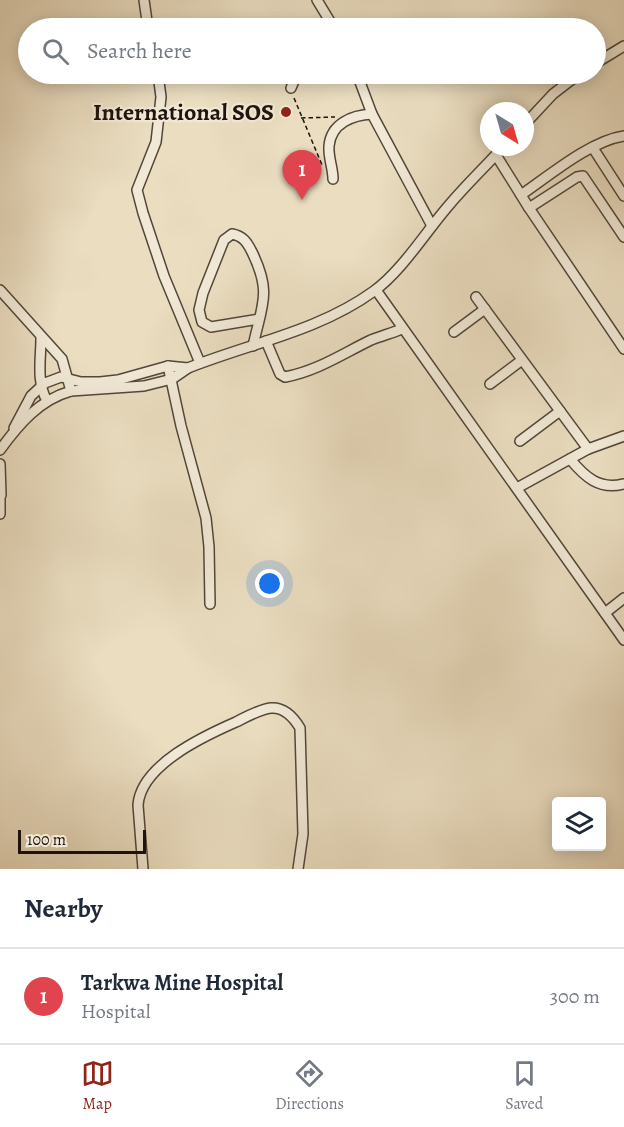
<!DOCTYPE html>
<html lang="en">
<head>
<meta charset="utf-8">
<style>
  :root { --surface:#fff; --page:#f2f2f3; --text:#1f2937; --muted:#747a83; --line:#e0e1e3; --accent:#8f2418 }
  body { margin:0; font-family:Alegreya,serif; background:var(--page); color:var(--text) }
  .controls { position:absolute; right:18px; bottom:18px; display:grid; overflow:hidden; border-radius:6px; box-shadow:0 3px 15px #0003 }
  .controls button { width:54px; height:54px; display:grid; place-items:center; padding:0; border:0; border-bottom:2px solid var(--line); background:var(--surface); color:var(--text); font:30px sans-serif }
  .compass { position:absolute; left:480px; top:102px; width:54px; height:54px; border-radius:50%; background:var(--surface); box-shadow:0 3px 15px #0003; rotate:143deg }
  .scale { position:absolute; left:18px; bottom:15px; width:128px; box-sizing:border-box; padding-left:6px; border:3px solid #1f130d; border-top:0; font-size:16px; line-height:21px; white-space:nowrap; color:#1f130d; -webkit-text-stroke:4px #f1e9d6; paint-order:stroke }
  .you { position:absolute; left:270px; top:584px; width:21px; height:21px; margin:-15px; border:4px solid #fff; border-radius:50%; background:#1a73e8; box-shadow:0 0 0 9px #1a73e833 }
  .badge { display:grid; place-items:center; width:39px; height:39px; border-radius:50%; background:var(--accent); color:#fff; font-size:20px; font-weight:700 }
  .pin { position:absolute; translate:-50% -50px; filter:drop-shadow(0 2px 3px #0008) }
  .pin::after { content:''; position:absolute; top:32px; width:21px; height:18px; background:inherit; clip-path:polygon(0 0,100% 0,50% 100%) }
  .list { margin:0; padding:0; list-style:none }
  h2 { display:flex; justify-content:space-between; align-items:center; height:78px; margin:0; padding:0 24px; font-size:26px }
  h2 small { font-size:20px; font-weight:400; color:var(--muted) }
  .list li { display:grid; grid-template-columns:39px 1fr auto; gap:18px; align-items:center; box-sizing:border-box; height:96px; padding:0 24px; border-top:2px solid var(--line) }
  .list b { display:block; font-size:22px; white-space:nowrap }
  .list p { margin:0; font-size:20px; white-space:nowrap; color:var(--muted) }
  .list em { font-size:20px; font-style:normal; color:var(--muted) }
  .icon { flex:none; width:33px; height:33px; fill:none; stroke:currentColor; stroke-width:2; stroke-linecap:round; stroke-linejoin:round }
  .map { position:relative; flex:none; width:624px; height:869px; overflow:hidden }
  .search { position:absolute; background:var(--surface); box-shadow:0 3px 15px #0003; left:18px; right:18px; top:18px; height:66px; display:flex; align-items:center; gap:15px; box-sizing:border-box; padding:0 21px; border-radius:33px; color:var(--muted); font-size:22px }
  .sheet { height:174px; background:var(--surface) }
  nav { display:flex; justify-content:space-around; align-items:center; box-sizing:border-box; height:84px; border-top:2px solid var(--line); background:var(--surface); font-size:16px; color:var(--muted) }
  nav a { display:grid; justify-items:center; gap:3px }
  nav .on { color:var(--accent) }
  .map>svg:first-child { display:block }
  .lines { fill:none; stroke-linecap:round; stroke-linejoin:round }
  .minor-casing { stroke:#52463a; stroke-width:12 }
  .path { stroke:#1f130d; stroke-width:1.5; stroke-dasharray:4.5 3; stroke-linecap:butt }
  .minor { stroke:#f1e9d6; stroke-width:9 }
  .poi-dot { fill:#8f2418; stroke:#f1e9d6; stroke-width:2 }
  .labels { text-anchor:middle; stroke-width:4.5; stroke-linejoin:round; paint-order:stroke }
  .poi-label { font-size:24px; font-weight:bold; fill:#1f130d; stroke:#f1e9d6; text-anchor:end }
</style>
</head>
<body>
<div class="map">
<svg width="624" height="869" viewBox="0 0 624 869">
  <rect width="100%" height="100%" fill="#eaddc0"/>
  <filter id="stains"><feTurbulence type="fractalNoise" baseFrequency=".00333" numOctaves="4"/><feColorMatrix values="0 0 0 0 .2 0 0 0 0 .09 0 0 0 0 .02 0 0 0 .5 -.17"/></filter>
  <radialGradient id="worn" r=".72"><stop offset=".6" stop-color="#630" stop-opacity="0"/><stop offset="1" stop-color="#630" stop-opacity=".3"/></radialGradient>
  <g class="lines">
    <g class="minor-casing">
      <g id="minor">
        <polyline points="144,0 148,28"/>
        <polyline points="317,0 334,28"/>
        <polyline points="596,63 624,46"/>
        <polyline points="158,74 161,97 156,142 137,190 143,213 164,276 200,363"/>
        <polyline points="357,74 372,114 432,226"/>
        <polyline points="291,88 297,74"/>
        <polyline points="525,124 553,94 579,74"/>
        <polyline points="593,148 624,196"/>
        <polyline points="496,155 529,208 624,349"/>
        <path d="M333,179C333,168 328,157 329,146C331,123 353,115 372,114"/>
        <path d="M521,195C549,176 590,141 624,136"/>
        <polyline points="529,208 577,177 583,176 624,237"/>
        <polyline points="0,290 62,359 71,391"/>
        <polyline points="376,290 624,640"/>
        <polyline points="476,297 588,449"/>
        <polyline points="454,332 485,309"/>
        <path d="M41,338C41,359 36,381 47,401"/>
        <path d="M266,341L280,374L285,377C317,371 342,354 371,340C381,336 392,333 402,329"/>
        <path d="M253,346C262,304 272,293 252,252C247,242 243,236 232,234L224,240L203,293L199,310L202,322L211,327L259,319"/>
        <polyline points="168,366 181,426 206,518 209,547 210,604"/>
        <polyline points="490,384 522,360"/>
        <polyline points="14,428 31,396 45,383 61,377 81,382 100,382 118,380 168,366 188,368"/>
        <polyline points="520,441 560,411"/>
        <path d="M0,450C19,424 39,400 71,391L144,386L172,379L188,368C251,343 319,331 374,291C402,271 427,230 450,204C467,184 486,166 503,147"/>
        <path d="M570,459C585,477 599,490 623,484"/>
        <polyline points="0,464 1,495"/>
        <polyline points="517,488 588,449 624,436"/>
        <polyline points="0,495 0,514"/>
        <polyline points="605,613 624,598"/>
        <path d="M143,869L138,805C141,765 204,736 236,722C246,717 260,709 271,708C284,707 294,718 300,728L303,834L298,869"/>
      </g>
    </g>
    <g class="path">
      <polyline points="294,98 322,165"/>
      <polyline points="301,118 335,117"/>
    </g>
    <use href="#minor" class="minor"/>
  </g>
  <circle class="poi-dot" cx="286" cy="112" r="6"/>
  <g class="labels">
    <g class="poi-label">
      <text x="274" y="120">International SOS</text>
    </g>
  </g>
  <rect width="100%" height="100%" filter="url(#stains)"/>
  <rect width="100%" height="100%" fill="url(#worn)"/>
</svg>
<div class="controls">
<button><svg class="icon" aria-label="layers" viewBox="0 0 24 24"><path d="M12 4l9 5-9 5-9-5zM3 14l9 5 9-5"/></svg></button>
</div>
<svg class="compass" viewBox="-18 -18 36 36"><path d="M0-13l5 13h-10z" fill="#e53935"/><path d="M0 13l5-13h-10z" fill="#747a83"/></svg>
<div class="scale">100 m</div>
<div class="you"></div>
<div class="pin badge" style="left:302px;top:200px;background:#e0444e">1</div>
<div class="search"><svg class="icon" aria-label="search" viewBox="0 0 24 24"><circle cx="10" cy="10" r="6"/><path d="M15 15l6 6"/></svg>Search here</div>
</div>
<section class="sheet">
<h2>Nearby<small></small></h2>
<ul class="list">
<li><span class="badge" style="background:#e0444e">1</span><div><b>Tarkwa Mine Hospital</b><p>Hospital</p></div><em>300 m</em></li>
</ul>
</section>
<nav>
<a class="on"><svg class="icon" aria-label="map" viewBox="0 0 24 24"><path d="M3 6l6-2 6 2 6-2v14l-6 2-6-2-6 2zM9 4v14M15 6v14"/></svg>Map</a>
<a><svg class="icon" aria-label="directions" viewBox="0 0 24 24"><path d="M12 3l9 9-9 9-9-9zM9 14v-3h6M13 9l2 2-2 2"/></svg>Directions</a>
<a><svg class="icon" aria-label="saved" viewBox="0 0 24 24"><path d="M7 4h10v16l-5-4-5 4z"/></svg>Saved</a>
</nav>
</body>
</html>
